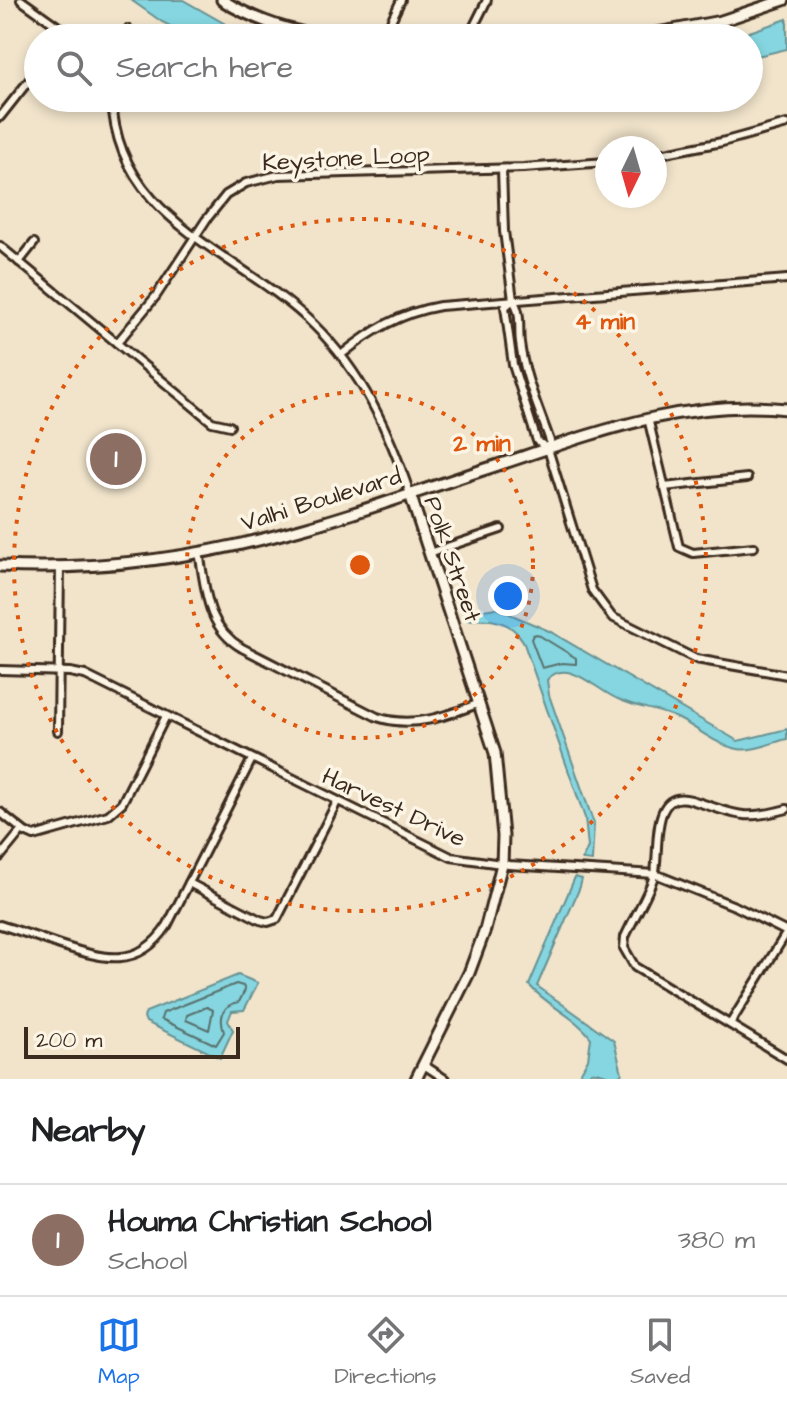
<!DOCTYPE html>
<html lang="en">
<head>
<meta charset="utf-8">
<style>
  :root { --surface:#fff; --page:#f6f6f6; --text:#202124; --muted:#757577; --line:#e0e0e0; --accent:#1a73e8 }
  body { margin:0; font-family:"Architects Daughter",sans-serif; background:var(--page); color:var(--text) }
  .compass { position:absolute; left:595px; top:136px; width:72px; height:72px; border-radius:50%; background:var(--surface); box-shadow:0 4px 12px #0003; rotate:185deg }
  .scale { position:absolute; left:24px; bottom:20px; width:216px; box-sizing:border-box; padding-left:8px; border:4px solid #3b2a1e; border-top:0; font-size:22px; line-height:28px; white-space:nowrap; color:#3b2a1e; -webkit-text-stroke:6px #fcf5e5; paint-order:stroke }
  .you { position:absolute; left:508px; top:596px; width:28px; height:28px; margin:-20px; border:6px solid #fff; border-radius:50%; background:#1a73e8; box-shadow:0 0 0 12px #1a73e833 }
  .badge { display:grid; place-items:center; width:52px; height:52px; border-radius:50%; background:var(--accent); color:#fff; font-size:26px; font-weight:700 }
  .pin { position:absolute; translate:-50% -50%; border:4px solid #fff; box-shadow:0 2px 8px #0006 }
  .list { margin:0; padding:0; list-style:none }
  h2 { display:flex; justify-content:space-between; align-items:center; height:104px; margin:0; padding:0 32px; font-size:34px }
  h2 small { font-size:26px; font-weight:400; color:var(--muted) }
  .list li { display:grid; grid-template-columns:52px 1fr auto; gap:24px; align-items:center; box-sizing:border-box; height:112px; padding:0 32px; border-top:2px solid var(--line) }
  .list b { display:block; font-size:30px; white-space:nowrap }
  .list p { margin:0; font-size:26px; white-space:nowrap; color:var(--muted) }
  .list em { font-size:26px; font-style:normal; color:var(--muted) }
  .icon { flex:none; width:44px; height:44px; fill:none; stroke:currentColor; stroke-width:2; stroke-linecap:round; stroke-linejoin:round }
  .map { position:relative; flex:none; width:787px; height:1079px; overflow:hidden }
  .search { position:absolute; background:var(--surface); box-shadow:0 4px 12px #0003; left:24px; right:24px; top:24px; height:88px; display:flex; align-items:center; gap:20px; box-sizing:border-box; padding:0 28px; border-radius:44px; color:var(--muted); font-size:30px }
  .sheet { height:216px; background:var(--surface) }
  nav { display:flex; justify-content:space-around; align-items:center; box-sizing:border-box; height:112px; border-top:2px solid var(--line); background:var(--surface); font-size:22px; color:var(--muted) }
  nav a { display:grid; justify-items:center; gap:4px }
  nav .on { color:var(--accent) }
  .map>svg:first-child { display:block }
  .water { fill:#85d6e0; stroke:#679192; stroke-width:2 }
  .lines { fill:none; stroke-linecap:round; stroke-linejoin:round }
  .shore { stroke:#596f6c; stroke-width:2 }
  .street-casing { stroke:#3b2a1e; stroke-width:12 }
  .secondary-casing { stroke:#3b2a1e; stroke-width:15 }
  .street { stroke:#fcf5e5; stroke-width:6 }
  .secondary { stroke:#fcf5e5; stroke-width:9 }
  .ring { fill:none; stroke:#df570d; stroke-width:4; stroke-dasharray:4 8 }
  .labels { text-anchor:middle; stroke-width:7; stroke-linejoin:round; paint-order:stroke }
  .street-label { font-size:24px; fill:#3b2a1e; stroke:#fcf5e5 }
  .centre { fill:#df570d; stroke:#fcf5e5; stroke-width:4 }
  .ring-label { font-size:24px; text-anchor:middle; font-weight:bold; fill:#df570d; stroke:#fcf5e5; stroke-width:7; stroke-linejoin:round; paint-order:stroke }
</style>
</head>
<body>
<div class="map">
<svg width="787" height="1079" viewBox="0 0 787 1079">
  <rect width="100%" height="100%" fill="#f1e4cb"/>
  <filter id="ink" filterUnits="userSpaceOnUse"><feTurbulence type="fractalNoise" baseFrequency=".0125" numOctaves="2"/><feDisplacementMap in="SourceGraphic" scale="16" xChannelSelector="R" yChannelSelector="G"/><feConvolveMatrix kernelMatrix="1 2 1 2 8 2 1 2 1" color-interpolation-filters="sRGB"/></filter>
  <g filter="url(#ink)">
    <g class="water">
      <polygon points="131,0 183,0 250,38 194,38 162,22"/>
      <polygon points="787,19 787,49 749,58 749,38 732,38"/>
      <path d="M496,608L549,631L738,741L787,729V739C773,742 753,752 738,749C717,746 696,727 677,718C657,709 637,708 618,699C597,691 567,656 547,680L549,695L594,824L592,861L582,860L588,847L585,818L523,641C511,620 490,618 467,620L464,613Z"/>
      <path d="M575,877L582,879L580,887L537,986L614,1041L622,1073L619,1077C608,1079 602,1070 591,1072L587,1079H577L588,1059L591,1038C575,1016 547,1006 529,985Z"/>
      <polygon points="238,975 258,983 244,1010 232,1011 228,1021 233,1030 220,1058 146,1022 144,1017 146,1012"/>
    </g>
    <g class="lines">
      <g class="shore">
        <polygon points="537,634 576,658 576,664 562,663 542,668 531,639 533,635"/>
        <path d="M236,984L243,986L245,990L239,1002C222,1005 219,1017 224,1032L216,1045L161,1019L163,1013Z"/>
        <polygon points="207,1007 213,1010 209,1030 186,1020 187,1015"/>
      </g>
      <g class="street-casing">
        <g id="street">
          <polyline points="21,0 74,38"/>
          <polyline points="124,38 128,29"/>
          <polyline points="383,38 401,0"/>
          <polyline points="468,38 487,0"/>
          <path d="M112,98C116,222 238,250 314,325C362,372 389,431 410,494"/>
          <polyline points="0,117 38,69"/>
          <polyline points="655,155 722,142 787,124"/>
          <path d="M502,169L504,231L513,300C522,313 518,327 520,343C524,376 539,409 550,441L548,449L592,590L612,617L696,659L787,675"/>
          <polyline points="0,246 212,422 230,426"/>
          <polyline points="19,262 34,243"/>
          <polyline points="513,300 505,307 513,365 537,441 547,448"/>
          <polyline points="117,343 156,296 206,220 226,195 246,183 278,175 523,168 607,162"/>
          <path d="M341,355C372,330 400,313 440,306L787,279"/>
          <polyline points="648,418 679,547 693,553 754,547"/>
          <polyline points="664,487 747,478"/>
          <path d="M199,552C206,590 206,627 242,648L377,717C413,729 446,716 480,703"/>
          <polyline points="429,553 501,529"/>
          <polyline points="0,670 70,672 85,675 451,857 509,865 655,874 737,907 787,932 730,1024"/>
          <polyline points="58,731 60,566"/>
          <path d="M787,809C739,822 735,813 691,800C648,788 661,854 654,876C647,897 634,917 625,937L624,948L635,967L787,1059"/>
          <polyline points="0,812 25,832 34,836 108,815 122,803 166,716"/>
          <polyline points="0,857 22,830"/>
          <polyline points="189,883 260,920 268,922 277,919 337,802"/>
          <path d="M0,925C20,931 40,938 60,945C103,959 138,970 167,926L252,759"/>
          <polyline points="424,1065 445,1079"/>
        </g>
      </g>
      <g class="secondary-casing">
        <g id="secondary">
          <path d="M222,0C256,21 297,34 338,38"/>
          <polyline points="630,38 721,21 784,0"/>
          <polyline points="410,494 495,753 503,836 502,864 485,930 469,973 416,1079"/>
          <path d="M0,566C102,571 203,557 300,529C363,512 424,489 486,469C584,437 682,397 787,409"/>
        </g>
      </g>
      <use href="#street" class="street"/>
      <use href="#secondary" class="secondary"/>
    </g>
  </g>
  <g class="ring">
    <circle cx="360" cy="565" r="173"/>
    <circle cx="360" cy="565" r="346"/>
  </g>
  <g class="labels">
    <g class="street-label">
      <text transform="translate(346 158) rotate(-3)" y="8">Keystone Loop</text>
      <text transform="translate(321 499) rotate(-17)" y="8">Valhi Boulevard</text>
      <text transform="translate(453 559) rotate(71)" y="8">Polk Street</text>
      <text transform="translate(394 807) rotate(25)" y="8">Harvest Drive</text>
    </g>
  </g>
  <circle cx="360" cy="565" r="12" class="centre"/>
  <g class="ring-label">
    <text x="605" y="329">4 min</text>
    <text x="482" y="451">2 min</text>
  </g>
</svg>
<svg class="compass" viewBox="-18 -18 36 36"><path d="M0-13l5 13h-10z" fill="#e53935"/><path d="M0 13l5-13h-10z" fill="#757577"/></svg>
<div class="scale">200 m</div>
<div class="you"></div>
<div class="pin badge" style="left:116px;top:459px;background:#8d6e63">1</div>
<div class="search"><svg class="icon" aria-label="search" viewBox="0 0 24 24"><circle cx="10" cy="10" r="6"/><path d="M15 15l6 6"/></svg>Search here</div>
</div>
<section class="sheet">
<h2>Nearby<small></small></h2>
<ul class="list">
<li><span class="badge" style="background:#8d6e63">1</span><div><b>Houma Christian School</b><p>School</p></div><em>380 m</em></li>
</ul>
</section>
<nav>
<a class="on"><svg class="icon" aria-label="map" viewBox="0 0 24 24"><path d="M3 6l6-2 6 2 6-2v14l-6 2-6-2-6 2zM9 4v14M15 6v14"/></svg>Map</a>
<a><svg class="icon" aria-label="directions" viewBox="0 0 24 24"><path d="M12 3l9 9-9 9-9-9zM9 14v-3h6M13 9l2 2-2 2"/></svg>Directions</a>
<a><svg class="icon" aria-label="saved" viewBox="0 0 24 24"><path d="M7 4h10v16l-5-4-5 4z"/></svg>Saved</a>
</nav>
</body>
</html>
